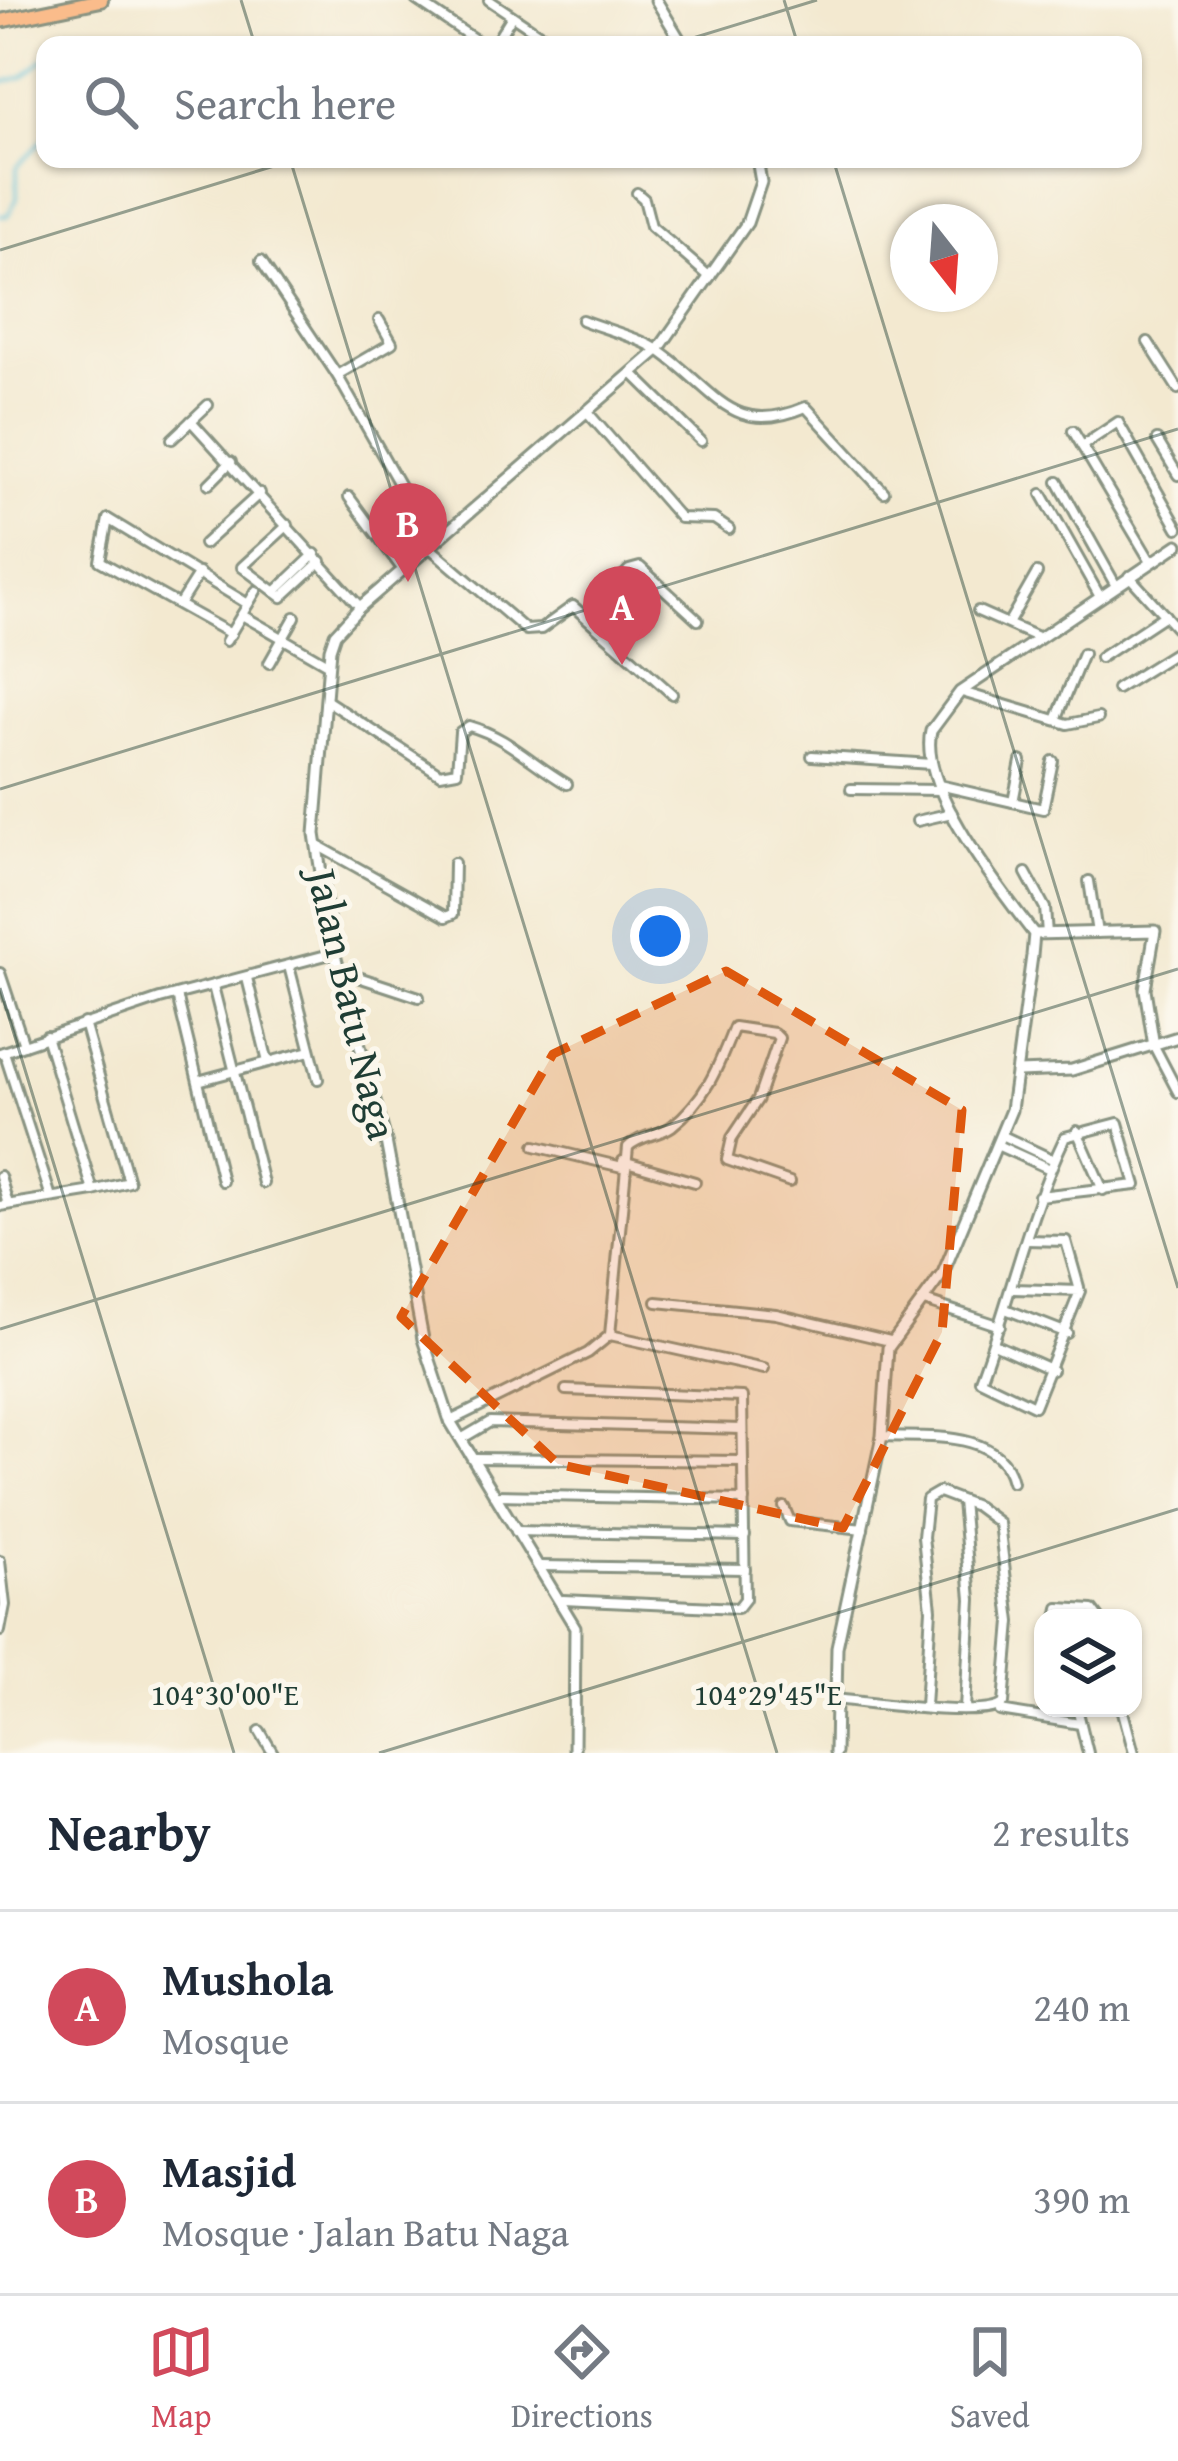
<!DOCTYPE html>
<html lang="en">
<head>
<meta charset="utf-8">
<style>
  :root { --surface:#fff; --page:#f2f2f3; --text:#1f2937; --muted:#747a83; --line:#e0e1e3; --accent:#d1495b }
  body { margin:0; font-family:"Gentium Book Plus",serif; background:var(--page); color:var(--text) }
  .controls { position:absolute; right:36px; bottom:36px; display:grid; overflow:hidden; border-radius:24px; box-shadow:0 3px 9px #0004 }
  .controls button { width:108px; height:108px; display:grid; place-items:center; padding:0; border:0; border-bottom:3px solid var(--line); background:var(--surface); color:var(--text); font:60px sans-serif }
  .compass { position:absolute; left:890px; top:204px; width:108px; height:108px; border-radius:50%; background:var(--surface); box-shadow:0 3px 9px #0004; rotate:163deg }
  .you { position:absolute; left:660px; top:936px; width:42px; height:42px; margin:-30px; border:9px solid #fff; border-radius:50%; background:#1a73e8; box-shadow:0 0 0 18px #1a73e833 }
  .badge { display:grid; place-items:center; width:78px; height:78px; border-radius:50%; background:var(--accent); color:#fff; font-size:39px; font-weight:700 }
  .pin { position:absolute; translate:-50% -99px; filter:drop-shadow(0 3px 6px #0008) }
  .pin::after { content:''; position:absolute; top:63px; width:42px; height:36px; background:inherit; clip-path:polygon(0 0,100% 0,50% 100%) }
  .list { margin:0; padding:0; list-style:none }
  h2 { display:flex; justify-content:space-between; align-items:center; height:156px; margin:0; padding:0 48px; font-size:51px }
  h2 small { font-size:39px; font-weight:400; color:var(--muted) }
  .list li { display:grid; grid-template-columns:78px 1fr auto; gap:36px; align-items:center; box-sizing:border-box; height:192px; padding:0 48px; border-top:3px solid var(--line) }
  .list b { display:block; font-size:45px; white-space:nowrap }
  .list p { margin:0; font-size:39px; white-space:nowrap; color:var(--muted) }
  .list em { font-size:39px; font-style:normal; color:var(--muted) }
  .icon { flex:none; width:66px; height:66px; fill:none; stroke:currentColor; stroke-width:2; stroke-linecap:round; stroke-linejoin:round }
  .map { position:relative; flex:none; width:1178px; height:1753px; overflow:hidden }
  .search { position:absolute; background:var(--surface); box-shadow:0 3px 9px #0004; left:36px; right:36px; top:36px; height:132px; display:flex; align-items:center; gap:30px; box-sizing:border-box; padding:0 42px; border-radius:24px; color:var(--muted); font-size:45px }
  .sheet { height:540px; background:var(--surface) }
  nav { display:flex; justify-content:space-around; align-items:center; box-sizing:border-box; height:168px; border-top:3px solid var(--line); background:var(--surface); font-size:33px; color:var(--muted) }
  nav a { display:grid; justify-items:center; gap:6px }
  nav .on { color:var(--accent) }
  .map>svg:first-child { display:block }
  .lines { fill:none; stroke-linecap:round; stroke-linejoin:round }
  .stream { stroke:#5dc2da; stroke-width:3 }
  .minor-casing { stroke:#899382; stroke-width:14 }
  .tertiary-casing { stroke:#899382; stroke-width:15 }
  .trunk-casing { stroke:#899382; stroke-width:18 }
  .minor { stroke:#fff; stroke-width:8 }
  .tertiary { stroke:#fff; stroke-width:9 }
  .trunk { stroke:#fabc8b; stroke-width:12 }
  .marked { fill:#de580e; fill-opacity:0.2; stroke:#de580e; stroke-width:9; stroke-dasharray:24 15; stroke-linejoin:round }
  .ticks { fill:none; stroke:#1f3d34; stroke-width:3; stroke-opacity:0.45 }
  .labels { text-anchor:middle; stroke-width:10; stroke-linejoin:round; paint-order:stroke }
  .street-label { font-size:42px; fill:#1f3d34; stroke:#fbf7ec }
  .ticks-label { font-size:30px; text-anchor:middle; fill:#1f3d34; stroke:#fbf7ec; stroke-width:10; stroke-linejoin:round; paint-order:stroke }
</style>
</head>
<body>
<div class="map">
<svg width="1178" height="1753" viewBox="0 0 1178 1753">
  <rect width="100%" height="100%" fill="#fbf7ec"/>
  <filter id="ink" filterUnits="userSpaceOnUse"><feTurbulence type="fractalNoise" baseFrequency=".00833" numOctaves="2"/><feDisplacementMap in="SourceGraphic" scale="24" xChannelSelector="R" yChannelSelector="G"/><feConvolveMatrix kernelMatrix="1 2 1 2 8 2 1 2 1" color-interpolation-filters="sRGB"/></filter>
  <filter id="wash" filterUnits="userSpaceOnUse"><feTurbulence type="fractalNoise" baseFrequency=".004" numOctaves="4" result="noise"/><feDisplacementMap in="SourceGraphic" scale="48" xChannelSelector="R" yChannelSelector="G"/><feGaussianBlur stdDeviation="2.7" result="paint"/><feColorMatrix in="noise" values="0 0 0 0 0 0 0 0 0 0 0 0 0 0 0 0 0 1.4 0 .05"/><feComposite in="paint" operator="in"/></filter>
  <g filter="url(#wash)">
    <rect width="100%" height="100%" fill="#f3e9d0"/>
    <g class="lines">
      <g class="stream">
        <polyline points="59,45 67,38 95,45"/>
        <polyline points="0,83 23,77 45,58"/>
        <polyline points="0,215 7,216 17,199 17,167 45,137"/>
      </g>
    </g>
  </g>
  <g filter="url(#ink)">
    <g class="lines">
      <g class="minor-casing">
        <g id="minor">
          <polyline points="416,0 483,45"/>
          <polyline points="489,0 556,45"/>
          <polyline points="494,45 512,16"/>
          <polyline points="637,193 644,199 651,226 710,277"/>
          <polyline points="261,261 337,375 433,544"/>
          <path d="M582,320C607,330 639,337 661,352C717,392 732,438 806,407L884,492"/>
          <polyline points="1148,342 1178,389"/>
          <polyline points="633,374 701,441"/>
          <polyline points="337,375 392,343 379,320"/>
          <polyline points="589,414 680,518 714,519 729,529"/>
          <polyline points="191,421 360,607"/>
          <polyline points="1073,431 1151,562"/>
          <polyline points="172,439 208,405"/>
          <polyline points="1157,440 1178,475"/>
          <polyline points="1082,446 1118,422 1178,528"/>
          <polyline points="1058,482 1115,584"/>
          <polyline points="209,484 231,462"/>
          <polyline points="1042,494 1099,595"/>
          <polyline points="349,497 403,570"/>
          <polyline points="288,525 242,567 282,597 321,561"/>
          <polyline points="204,544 260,493"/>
          <polyline points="429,547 526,630 541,629 573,606 672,694"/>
          <polyline points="1129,576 1178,630"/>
          <polyline points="275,592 315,554"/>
          <polyline points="180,603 199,573"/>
          <polyline points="978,611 1037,637"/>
          <polyline points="242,615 329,665"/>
          <polyline points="587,615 629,570 640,567 698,620"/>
          <polyline points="1009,622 1037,573"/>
          <polyline points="231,634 100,561 108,519 248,604"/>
          <polyline points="226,641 256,591"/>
          <polyline points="1100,658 1165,615"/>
          <polyline points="269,663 295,617"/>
          <polyline points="1117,689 1178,651"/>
          <polyline points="962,692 1068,724 1098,718"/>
          <path d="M326,700L440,774L457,771L460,732L469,726C508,737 532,764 567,784"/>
          <polyline points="1056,720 1083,654"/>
          <polyline points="812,756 931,764"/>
          <polyline points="939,785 1043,809 1053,761"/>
          <polyline points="851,789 942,790"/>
          <polyline points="1013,802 1021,761"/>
          <polyline points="917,821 952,813"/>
          <polyline points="317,845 446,917 453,914 454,863"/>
          <polyline points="1026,873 1045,908 1047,934"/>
          <polyline points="1089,881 1097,933"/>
          <polyline points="289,966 318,1079"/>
          <polyline points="340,971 419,997"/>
          <polyline points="0,973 24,1045"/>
          <polyline points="247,978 268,1062"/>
          <polyline points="213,986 263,1183"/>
          <polyline points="177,995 222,1181"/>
          <polyline points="84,1023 129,1182 93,1191"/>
          <polyline points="1154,1046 1178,1092"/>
          <polyline points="4,1052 51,1197"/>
          <polyline points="0,1053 160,999 334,953"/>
          <polyline points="198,1081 310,1051"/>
          <polyline points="1077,1131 1103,1190"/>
          <polyline points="1001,1135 1054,1160"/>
          <polyline points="997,1145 1050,1169"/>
          <polyline points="535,1146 622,1167"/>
          <polyline points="623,1161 695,1182"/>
          <polyline points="0,1176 8,1204"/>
          <polyline points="0,1206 93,1191 46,1036"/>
          <polyline points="1027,1240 1066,1241 1079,1287"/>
          <path d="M1014,1289L1080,1291L1034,1406L980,1380C1010,1300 1028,1214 1065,1137L1118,1123L1136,1185L1039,1196"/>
          <polyline points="924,1301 1000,1326"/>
          <polyline points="657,1302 776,1314 890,1341"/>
          <polyline points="1008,1310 1067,1333"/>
          <polyline points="610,1335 764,1369"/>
          <polyline points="994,1344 1052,1370"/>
          <path d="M450,1421L588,1353L610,1335L628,1147C640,1135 658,1136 672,1126C707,1098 719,1065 734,1027L774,1033L779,1038L758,1099L732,1138L727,1160L790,1182"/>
          <path d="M882,1436C926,1438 1000,1429 1012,1482"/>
          <polyline points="461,1439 490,1422 742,1429"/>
          <polyline points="473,1458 742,1461"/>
          <polyline points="494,1495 744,1500"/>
          <polyline points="962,1501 971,1599 965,1709"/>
          <polyline points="784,1507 790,1521 863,1529"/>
          <polyline points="516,1531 745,1536"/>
          <polyline points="0,1561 5,1605 0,1631"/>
          <polyline points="540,1566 745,1569"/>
          <polyline points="563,1600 738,1608 745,1599 742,1397 566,1390"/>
          <polyline points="1057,1618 1059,1608 1093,1610 1099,1618"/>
          <path d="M836,1699C864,1702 990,1720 1004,1703L1011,1622L999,1523L976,1506L939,1492L927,1499L923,1537L931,1609L925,1706"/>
          <polyline points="1077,1708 1088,1753"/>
          <polyline points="1122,1708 1134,1753"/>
          <polyline points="1000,1711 1080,1724"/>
          <polyline points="260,1731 273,1753"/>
        </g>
      </g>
      <g class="tertiary-casing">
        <g id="tertiary">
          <polyline points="656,0 683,45"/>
          <polyline points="1034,934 1155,931 1145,989 1154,1046"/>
          <polyline points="1018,1072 1072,1070 1178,1037"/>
          <polyline points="574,1753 575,1627 450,1421 423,1339 386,1141 332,944 315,834 330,649 335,634 360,607 658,350 747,223 761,182 757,159"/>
          <path d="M835,1753L837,1647L882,1436L888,1348L943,1273L1011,1110L1032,956L1034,934C1000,889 918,788 931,731L960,692L1178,545"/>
        </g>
      </g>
      <g class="trunk-casing">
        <polyline id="trunk" points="0,21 101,0"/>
      </g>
      <use href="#minor" class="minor"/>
      <use href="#tertiary" class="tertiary"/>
      <use href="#trunk" class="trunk"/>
    </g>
  </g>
  <path class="marked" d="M726,971L962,1110L942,1332L843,1528L558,1464L401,1317L553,1054Z"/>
  <path class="ticks" d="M241,0L255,45M784,0L798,45M670,45L817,0M290,159L777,1753M833,159L1178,1288M0,250L297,159M0,789L1178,429M0,988L234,1753M0,1329L1178,969M379,1753L1178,1509"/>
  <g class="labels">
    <g class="street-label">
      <text transform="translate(353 1004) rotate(77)" y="15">Jalan Batu Naga</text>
    </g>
  </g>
  <g class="ticks-label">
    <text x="225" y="1705">104°30'00"E</text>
    <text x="768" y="1705">104°29'45"E</text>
  </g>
</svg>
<div class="controls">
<button><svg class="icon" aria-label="layers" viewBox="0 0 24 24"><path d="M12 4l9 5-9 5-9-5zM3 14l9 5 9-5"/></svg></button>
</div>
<svg class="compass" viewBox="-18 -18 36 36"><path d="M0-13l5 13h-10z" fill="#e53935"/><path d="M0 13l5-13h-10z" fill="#747a83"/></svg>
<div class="you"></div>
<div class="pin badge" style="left:622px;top:665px">A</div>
<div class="pin badge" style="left:408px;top:582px">B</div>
<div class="search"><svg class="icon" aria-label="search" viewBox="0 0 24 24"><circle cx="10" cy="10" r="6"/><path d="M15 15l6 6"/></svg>Search here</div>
</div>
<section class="sheet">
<h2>Nearby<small>2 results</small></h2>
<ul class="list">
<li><span class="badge">A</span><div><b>Mushola</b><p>Mosque</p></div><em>240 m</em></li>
<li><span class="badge">B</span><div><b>Masjid</b><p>Mosque · Jalan Batu Naga</p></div><em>390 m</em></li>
</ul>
</section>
<nav>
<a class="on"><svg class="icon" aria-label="map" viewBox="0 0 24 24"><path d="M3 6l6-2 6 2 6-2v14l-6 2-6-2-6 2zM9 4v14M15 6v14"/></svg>Map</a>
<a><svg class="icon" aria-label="directions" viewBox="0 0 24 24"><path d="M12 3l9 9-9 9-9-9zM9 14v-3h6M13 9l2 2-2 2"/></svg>Directions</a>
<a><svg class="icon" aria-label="saved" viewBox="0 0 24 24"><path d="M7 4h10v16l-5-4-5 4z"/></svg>Saved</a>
</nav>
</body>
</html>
